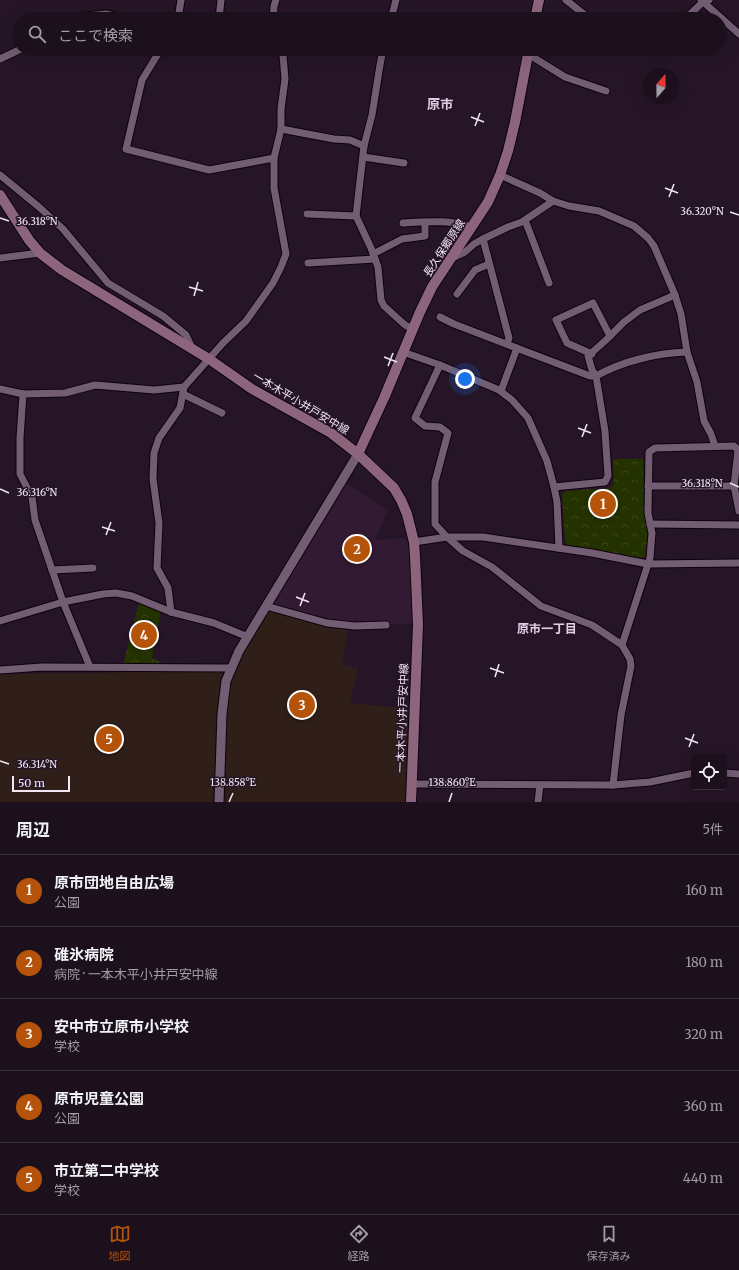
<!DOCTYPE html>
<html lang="ja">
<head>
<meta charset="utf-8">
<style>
  :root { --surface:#1c101d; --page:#291e2a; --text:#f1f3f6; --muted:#a09da4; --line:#3a303b; --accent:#b45309 }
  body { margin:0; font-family:Merriweather,"Noto Sans JP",serif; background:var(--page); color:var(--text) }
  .controls { position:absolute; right:12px; bottom:12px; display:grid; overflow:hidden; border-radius:4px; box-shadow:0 4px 16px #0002 }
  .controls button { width:36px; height:36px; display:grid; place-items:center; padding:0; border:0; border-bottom:1px solid var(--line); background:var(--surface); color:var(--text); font:20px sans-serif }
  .compass { position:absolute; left:643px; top:68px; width:36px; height:36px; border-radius:50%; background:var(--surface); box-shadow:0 4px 16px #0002; rotate:20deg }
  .scale { position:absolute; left:12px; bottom:10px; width:58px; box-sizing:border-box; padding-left:4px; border:2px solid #f2e6f2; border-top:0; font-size:11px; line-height:14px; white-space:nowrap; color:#f2e6f2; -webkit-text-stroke:3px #261527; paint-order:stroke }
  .you { position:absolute; left:465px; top:379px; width:14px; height:14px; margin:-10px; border:3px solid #fff; border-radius:50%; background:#1a73e8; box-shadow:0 0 0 6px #1a73e833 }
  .badge { display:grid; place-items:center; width:26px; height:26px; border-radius:50%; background:var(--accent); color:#fff; font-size:13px; font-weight:700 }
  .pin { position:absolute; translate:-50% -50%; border:2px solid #fff; box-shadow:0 1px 4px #0006 }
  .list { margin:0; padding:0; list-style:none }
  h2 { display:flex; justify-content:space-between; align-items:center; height:52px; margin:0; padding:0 16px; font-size:17px }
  h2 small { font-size:13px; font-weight:400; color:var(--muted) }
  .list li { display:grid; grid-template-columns:26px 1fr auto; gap:12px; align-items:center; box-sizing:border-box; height:72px; padding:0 16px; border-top:1px solid var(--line) }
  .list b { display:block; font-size:15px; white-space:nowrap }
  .list p { margin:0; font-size:13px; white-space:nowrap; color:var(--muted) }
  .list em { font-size:13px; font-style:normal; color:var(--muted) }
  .icon { flex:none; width:22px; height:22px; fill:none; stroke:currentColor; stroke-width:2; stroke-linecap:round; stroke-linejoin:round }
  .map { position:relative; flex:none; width:739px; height:802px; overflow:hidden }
  .search { position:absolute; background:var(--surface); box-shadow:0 4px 16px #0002; left:12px; right:12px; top:12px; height:44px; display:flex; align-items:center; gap:10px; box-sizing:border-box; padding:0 14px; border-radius:22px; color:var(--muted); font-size:15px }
  .sheet { height:412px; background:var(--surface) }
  nav { display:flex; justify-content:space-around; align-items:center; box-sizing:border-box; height:56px; border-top:1px solid var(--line); background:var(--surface); font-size:11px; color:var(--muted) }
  nav a { display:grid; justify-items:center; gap:2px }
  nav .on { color:var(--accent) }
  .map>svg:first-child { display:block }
  .built { fill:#321b32 }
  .education { fill:#301e19 }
  .forest { fill:url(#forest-crowns) }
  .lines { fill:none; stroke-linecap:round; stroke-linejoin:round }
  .minor-casing { stroke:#0e020f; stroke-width:9 }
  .tertiary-casing { stroke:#0e020f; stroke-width:11 }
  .secondary-casing { stroke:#0e020f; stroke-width:12 }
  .minor { stroke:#735d73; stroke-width:7 }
  .tertiary { stroke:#735d73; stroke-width:9 }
  .secondary { stroke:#8c657c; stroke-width:10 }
  .ticks { fill:none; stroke:#f2e6f2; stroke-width:1.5 }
  .labels { text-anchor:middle; stroke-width:3; stroke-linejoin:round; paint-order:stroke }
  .street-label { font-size:11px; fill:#f2e6f2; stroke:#261527 }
  .neighbourhood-label { font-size:12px; font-weight:bold; fill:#e3cbe4; stroke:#261527 }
  .quarter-label { font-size:13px; font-weight:bold; fill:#e3cbe4; stroke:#261527 }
  .ticks-label { font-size:10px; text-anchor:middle; fill:#f2e6f2; stroke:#261527; stroke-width:3; stroke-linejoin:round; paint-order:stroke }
</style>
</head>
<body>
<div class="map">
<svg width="739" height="802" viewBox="0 0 739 802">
  <defs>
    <pattern id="forest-crowns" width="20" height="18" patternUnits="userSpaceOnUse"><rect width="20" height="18" fill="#243200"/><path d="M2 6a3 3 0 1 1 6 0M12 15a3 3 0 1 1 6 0" fill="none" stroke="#3a4619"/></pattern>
  </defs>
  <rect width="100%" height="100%" fill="#261527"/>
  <polygon class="built" points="346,483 388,510 376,536 376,540 409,538 414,624 356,624 327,621 272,605"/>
  <g class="education">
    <polygon points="269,610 348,628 342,664 358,668 350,703 405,708 411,713 407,802 226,802 226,715 229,682 243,653"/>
    <polygon points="221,671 223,676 213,802 0,802 0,675 4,674"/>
  </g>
  <g class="forest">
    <polygon points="613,459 643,459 644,513 648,533 645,556 642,558 568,545 565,541 562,494 565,491 610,488 614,484"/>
    <polygon points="139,602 161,611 152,658 166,665 123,665"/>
  </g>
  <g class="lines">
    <g class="minor-casing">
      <g id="minor">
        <polyline points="566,0 590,19"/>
        <polyline points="701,0 739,34"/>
        <polyline points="72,19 76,17 106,14 127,19"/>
        <polyline points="178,19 181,0"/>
        <polyline points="219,19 221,0"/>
        <polyline points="273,19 274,6 276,0"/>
        <polyline points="391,19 396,0"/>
        <polyline points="685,19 703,2 709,0"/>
        <polyline points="161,49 142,80 126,149 209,170 274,158"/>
        <polyline points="383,49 380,65 372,115 364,146 356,216 371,248 378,267 381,300 384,306 405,325 413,329"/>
        <polyline points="528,54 565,77 606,91"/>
        <polyline points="0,59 21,49"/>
        <polyline points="281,129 334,139 350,140 364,146"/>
        <polyline points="363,157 404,163"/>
        <polyline points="0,175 39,207 63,229 108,283 163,316 186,335 192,348"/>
        <polyline points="500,175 540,193 553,201"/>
        <polyline points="307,214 356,216"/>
        <polyline points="525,220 549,283"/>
        <path d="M403,223C420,222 457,219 471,228"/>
        <polyline points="483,239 509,338 507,344"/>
        <polyline points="373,254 402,239 425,236 425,222"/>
        <polyline points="0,258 40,253"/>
        <polyline points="452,258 465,252 474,244 483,239 508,227 522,222 553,201 569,206 599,211 634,226 648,238 654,246 675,295 681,314 687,352 697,382 704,421 711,434 715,446"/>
        <polyline points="308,263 375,259"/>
        <polyline points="457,294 475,270 489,264"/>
        <polyline points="440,317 454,324 590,376 596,376"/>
        <polyline points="403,352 440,365 499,390 512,400 528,418 547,461 554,487 557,502 559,548"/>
        <polyline points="592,354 567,343 556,320 593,303 610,336"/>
        <polyline points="440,365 415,418 425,426 440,427 448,433 435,482 435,524 447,537 463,551 492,567 541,606 592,625 622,645 630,659 631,666 621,715 613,785"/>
        <polyline points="596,376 592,370 588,356 606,340 624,322 640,310 675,295"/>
        <polyline points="0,389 23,394 65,393 95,385 154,390 184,387"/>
        <polyline points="501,391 517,348"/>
        <polyline points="23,394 20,438 20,474 32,497 35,520 63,602 90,667"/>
        <polyline points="183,394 222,413"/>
        <polyline points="648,486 734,486"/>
        <path d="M554,487L605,482L608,476L605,431L596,376C623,361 657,353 687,352"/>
        <polyline points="650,524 739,525"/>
        <polyline points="414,542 447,537 483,537 592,553 648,564 739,563"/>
        <polyline points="52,570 93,568"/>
        <polyline points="266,606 327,623 355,626 386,625"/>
        <polyline points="171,612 168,588 157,568 159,523 153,479 154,453 159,438 180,408 184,387 223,343 246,321 273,283 281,267 286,254 274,188 274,158 281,129 281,109 285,79 283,55 277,49"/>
        <polyline points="0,621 63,602 103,594 116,593 132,596 171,612 214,623 248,637"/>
        <polyline points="622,645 650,558 652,533 648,513 649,452 655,448 734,446 738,450 734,486 739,511"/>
        <polyline points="0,670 42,667 231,668"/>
        <polyline points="724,773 739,774"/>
        <polyline points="412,784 613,785 650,782 694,773"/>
        <polyline points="538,802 540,785"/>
      </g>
    </g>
    <g class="tertiary-casing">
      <polyline id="tertiary" points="219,802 222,714 226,681 239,651 358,454"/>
    </g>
    <g class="secondary-casing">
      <g id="secondary">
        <polyline points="535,19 539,0"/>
        <polyline points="0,195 29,240 40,253 62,270 209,359 252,389 331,433 358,454 394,488 401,500 407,514 414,542 415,556 418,625 411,802"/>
        <polyline points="358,454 384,398 420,312 432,287 488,202 500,175 508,151 515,122 529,49"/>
      </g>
    </g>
    <use href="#minor" class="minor"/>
    <use href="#tertiary" class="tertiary"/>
    <use href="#secondary" class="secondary"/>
  </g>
  <path class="ticks" d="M471,117L484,122M475,126L480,113M665,188L678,193M669,197L674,184M730,212L739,215M0,218L9,221M189,287L203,291M194,296L198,282M384,357L397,362M388,366L393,353M578,428L591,433M582,437L587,424M730,483L739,487M0,489L9,493M102,527L115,531M106,535L111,522M296,597L309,602M300,606L305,593M490,668L504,673M495,677L499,664M685,738L698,743M689,747L694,734M0,761L9,764M229,802L233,793M449,802L452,793"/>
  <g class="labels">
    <g class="street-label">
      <text transform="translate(444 248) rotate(-57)" y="4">長久保郷原線</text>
      <text transform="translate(301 403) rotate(31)" y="4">一本木平小井戸安中線</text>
      <text transform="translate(402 718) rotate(-88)" y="4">一本木平小井戸安中線</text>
    </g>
    <g class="neighbourhood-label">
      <text x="547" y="633">原市一丁目</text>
    </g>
    <g class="quarter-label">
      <text x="440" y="109">原市</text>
    </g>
  </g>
  <g class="ticks-label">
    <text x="702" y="215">36.320°N</text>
    <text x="37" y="225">36.318°N</text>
    <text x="702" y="487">36.318°N</text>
    <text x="37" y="496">36.316°N</text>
    <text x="37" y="768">36.314°N</text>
    <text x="233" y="786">138.858°E</text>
    <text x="452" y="786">138.860°E</text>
  </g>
</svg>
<div class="controls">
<button><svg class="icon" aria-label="locate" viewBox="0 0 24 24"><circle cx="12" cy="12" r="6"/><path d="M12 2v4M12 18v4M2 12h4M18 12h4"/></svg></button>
</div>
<svg class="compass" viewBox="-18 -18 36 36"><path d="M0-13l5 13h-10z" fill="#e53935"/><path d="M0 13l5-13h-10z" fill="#a09da4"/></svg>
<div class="scale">50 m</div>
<div class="you"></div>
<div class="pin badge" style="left:603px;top:504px">1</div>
<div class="pin badge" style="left:357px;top:549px">2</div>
<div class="pin badge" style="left:302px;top:705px">3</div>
<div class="pin badge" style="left:144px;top:635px">4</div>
<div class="pin badge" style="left:109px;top:739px">5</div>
<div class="search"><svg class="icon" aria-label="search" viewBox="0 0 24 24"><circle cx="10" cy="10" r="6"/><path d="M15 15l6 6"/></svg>ここで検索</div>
</div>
<section class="sheet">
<h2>周辺<small>5件</small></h2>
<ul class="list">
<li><span class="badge">1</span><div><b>原市団地自由広場</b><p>公園</p></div><em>160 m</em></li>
<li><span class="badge">2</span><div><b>碓氷病院</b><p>病院 · 一本木平小井戸安中線</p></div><em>180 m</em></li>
<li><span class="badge">3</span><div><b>安中市立原市小学校</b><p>学校</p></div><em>320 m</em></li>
<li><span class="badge">4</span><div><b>原市児童公園</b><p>公園</p></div><em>360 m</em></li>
<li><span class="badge">5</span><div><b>市立第二中学校</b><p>学校</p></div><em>440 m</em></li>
</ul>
</section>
<nav>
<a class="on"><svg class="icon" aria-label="map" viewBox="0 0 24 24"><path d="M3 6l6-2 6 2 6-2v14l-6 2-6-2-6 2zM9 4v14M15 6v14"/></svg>地図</a>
<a><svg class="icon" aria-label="directions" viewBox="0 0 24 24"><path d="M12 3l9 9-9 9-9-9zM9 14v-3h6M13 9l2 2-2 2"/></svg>経路</a>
<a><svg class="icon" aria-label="saved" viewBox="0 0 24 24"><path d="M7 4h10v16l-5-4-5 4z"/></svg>保存済み</a>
</nav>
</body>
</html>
